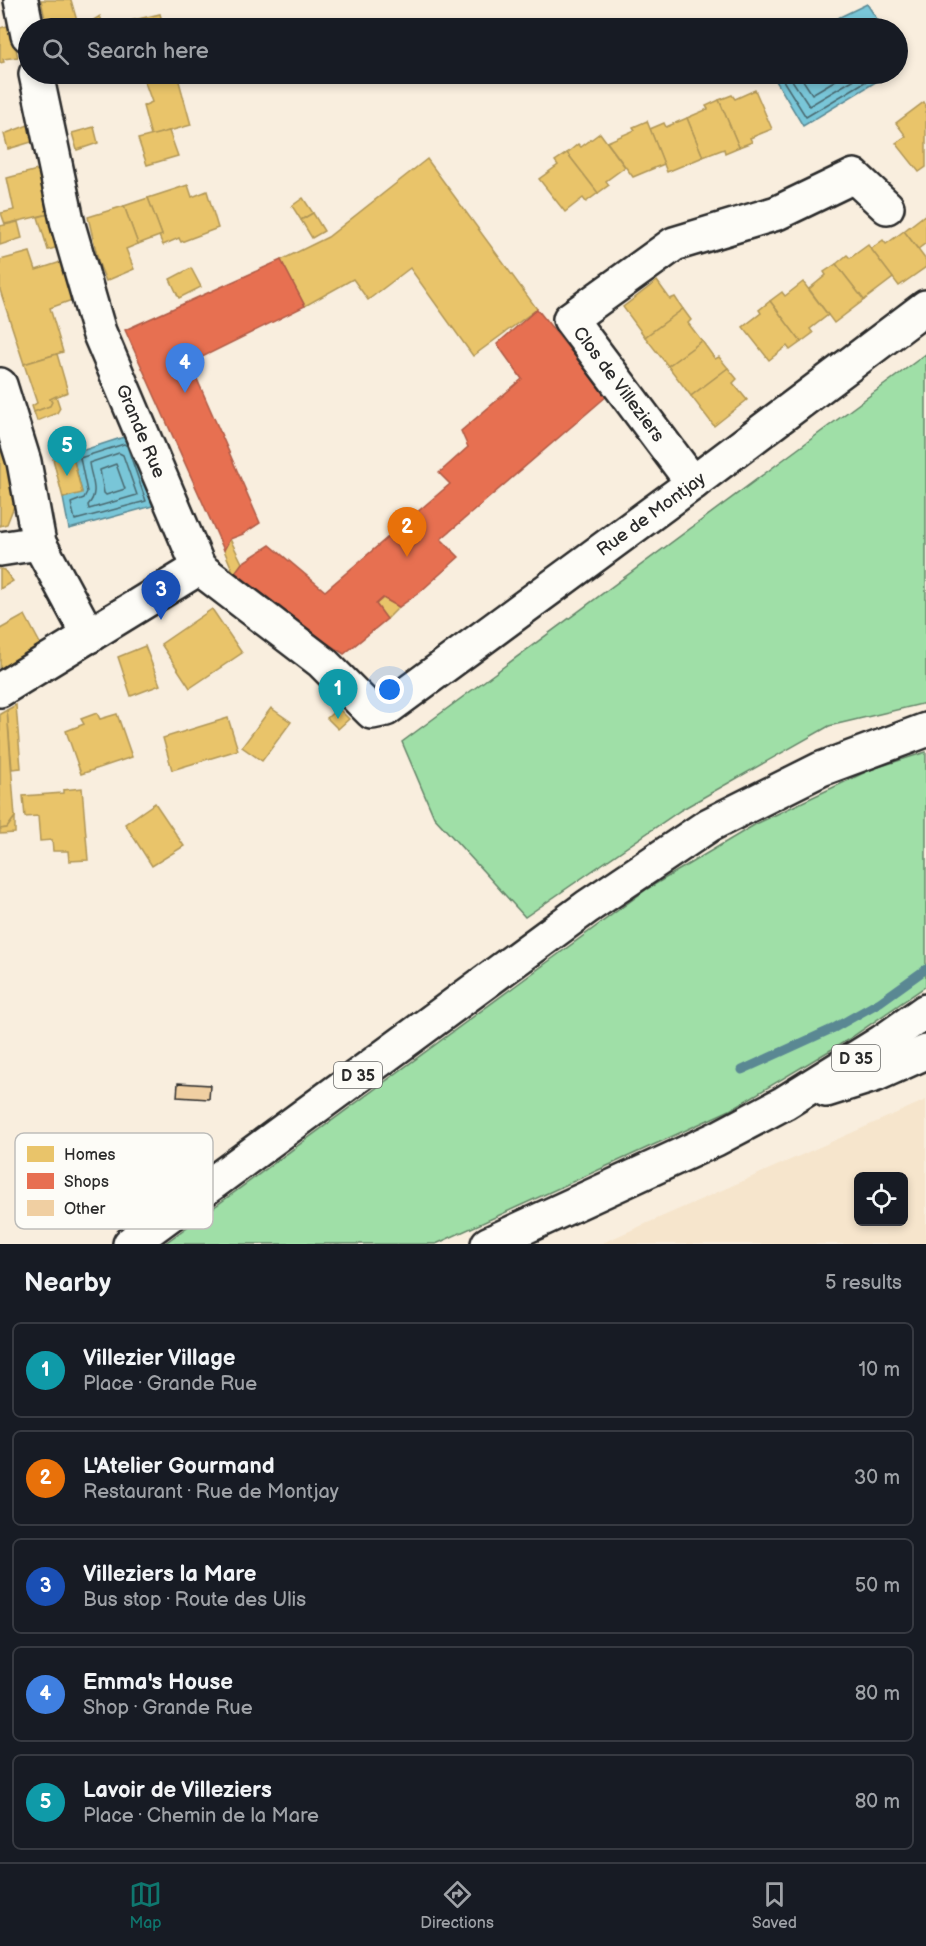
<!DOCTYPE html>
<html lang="en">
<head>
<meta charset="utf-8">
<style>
  :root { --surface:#171b24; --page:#20242c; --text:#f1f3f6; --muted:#9ea1a6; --line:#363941; --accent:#0f766e }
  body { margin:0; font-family:"Balsamiq Sans",sans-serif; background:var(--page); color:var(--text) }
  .controls { position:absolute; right:18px; bottom:18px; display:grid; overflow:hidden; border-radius:9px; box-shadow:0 3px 9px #0003 }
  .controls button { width:54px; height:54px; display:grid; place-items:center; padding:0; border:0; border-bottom:2px solid var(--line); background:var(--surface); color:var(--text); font:30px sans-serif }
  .you { position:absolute; left:390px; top:690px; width:21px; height:21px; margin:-15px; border:4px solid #fff; border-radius:50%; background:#1a73e8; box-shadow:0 0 0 9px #1a73e833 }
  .badge { display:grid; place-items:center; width:39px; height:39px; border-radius:50%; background:var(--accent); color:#fff; font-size:20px; font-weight:700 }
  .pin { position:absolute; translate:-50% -50px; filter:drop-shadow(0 2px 3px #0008) }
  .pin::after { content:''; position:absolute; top:32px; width:21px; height:18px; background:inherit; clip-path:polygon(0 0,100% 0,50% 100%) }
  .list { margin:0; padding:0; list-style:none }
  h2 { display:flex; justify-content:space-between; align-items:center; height:78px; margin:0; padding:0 24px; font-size:26px }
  h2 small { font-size:20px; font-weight:400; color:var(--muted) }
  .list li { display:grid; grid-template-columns:39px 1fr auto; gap:18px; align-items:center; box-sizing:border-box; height:96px; margin:0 12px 12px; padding:0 12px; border:2px solid var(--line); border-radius:9px }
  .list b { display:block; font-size:22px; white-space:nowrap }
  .list p { margin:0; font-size:20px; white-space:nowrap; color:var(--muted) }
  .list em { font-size:20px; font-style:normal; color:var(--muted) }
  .icon { flex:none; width:33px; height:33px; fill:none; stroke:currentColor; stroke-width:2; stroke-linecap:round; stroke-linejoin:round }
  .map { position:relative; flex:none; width:926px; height:1244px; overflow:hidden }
  .search { position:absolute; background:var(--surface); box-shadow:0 3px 9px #0003; left:18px; right:18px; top:18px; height:66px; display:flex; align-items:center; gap:15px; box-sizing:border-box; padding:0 21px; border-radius:33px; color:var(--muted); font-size:22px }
  .sheet { height:618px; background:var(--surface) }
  nav { display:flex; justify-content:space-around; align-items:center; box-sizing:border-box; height:84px; border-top:2px solid var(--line); background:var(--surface); font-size:16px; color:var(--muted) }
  nav a { display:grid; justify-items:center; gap:3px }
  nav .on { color:var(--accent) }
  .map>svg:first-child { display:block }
  .built { fill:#f6e5cc; fill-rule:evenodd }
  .green { fill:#9fdfa7; stroke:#658569; stroke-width:1.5 }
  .water { fill:#79c6d8; stroke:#5a8893; stroke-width:1.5 }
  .homes { fill:#e9c46a; stroke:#b09657; stroke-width:1.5 }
  .shops { fill:#e76f51; stroke:#af5b46; stroke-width:1.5 }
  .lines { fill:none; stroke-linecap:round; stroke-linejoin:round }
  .shore { stroke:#4a6970; stroke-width:1.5 }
  .stream { stroke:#5a8893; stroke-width:9 }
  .building { fill:#f0cfa2; stroke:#2b2b2b; stroke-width:1.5 }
  .street-casing { stroke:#2b2b2b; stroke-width:38 }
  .secondary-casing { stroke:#2b2b2b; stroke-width:38 }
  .primary-casing { stroke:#2b2b2b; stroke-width:38 }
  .street { stroke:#fdfcf7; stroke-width:33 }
  .secondary { stroke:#fdfcf7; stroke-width:33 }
  .primary { stroke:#fdfcf7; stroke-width:33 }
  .labels { text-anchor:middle; stroke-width:6; stroke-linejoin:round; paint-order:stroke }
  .shield { fill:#fdfcf7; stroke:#6a6a68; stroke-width:1.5 }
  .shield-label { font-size:16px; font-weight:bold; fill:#2b2b2b }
  .street-label { font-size:18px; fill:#2b2b2b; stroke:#fdfcf7 }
  .key { fill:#fdfcf7; stroke:#bebdba; stroke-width:1.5 }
  .key-label { font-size:16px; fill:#2b2b2b }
</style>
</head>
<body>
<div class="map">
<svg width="926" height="1244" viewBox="0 0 926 1244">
  <rect width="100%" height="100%" fill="#f9eede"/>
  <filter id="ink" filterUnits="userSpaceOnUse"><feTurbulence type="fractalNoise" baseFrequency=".0167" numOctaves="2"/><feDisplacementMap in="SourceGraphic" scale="12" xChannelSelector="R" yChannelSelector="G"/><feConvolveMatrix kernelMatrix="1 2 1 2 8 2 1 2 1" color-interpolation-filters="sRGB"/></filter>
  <g filter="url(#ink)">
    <path class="built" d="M926,1100V1244H600ZM858,1176H904V1222H858Z"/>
    <g class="green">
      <polygon points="926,354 926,703 829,726 681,810 525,917 434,817 402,742"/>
      <polygon points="926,752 926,986 849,1039 730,1110 436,1244 164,1244 647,889 756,824 872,769"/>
    </g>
    <g class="water">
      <polygon points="867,4 883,28 817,28"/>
      <polygon points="772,74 889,74 803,126"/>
      <polygon points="130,435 156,505 69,529 63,498 82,492 72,454"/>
    </g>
    <g class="homes">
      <polygon points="41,0 71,0 79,28 47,28"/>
      <polygon points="160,14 164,28 98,28 104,27"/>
      <polygon points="100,16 104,27 83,28 82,27"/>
      <polygon points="11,25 18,57 3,59 4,62 0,63 0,28"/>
      <polygon points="142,74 177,74 191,125 151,136 143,106 152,102"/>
      <polygon points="755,90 772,129 750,138 752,142 739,147 719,100 732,95 735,99"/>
      <polygon points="719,100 739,147 725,153 724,149 703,157 687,118 708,109 706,106"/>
      <polygon points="924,102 926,106 926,167 919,172 896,143 906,136 896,123"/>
      <polygon points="687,118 703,157 667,172 650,129 664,123 666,127"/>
      <polygon points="647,121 664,164 633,177 607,142 635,130 633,127"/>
      <polygon points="31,124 35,141 8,149 4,134"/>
      <polygon points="94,127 98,143 77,150 72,133"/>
      <polygon points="169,131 178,156 147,165 138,139"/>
      <polygon points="600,133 625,167 606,181 609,185 598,193 567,153 578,144 581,147"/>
      <polygon points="567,153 598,193 586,202 583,198 565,212 539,179 558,165 555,161"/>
      <polygon points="427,159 537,309 473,356 410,268 368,300 353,279 305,306 281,260 328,237"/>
      <polygon points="41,169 53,213 5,224 1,213 14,210 7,178"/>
      <polygon points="188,185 192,197 207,191 218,228 181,242 179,238 163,245 159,236 162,235 148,198"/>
      <polygon points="148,198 162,235 138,244 124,206"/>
      <polygon points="303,198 313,213 301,220 292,206"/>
      <polygon points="124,206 138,244 126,249 134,269 106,281 99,264 88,217"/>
      <polygon points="53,213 62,246 48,250 38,217"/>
      <polygon points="313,213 324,231 312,238 301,220"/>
      <polygon points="926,214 926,243 918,249 904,231"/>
      <polygon points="18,222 22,238 0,245 0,226"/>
      <polygon points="904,231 926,260 926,267 899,286 871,249 883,240 886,244"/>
      <polygon points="868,245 893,278 864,300 836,264 847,255 850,258"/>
      <polygon points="30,252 36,270 61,262 72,300 50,308 63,352 24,364 0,290 0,260"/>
      <polygon points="836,264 864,300 834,323 809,289 826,275 824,272"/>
      <polygon points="191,268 201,287 179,298 170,279"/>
      <polygon points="657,281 670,299 675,297 683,309 645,337 623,307"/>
      <polygon points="803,282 828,315 810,329 813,333 801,342 770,301 782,292 785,296"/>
      <polygon points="770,301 801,342 790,350 787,346 769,360 743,327 761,313 759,310"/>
      <polygon points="683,309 691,320 688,323 702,341 668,366 645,337"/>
      <polygon points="702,341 715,359 719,357 728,368 691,396 668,366"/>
      <polygon points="57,354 68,392 50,399 52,402 50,406 34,412 32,406 37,403 24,364"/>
      <polygon points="728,368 737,379 733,383 747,400 714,426 691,396"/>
      <polygon points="56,396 60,408 57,413 37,421 34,412 50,406 52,402 50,399"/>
      <polygon points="0,437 20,491 7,524 0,526"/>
      <polygon points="72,454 82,493 63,498 53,459"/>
      <polygon points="230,539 242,563 234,574 224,550"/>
      <polygon points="0,569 4,570 13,581 0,589"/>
      <polygon points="383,598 399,607 387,619 376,604"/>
      <polygon points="212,609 242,653 190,688 161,644"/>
      <polygon points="25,615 43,649 0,673 0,629"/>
      <polygon points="145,646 160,685 131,696 118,657"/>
      <polygon points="16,705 21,768 12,769 7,710"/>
      <polygon points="271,708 291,722 262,761 242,747"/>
      <polygon points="338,708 349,719 338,729 327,718"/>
      <polygon points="7,710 15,817 7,828 0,829 0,714"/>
      <polygon points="97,713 100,719 117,714 132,757 81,774 66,731 84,724 81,719"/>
      <polygon points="228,718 238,750 172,770 163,738"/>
      <polygon points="82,788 88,860 69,861 68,851 53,851 52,840 40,841 38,816 25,817 23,796 63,793 63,790"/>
      <polygon points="155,803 184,846 152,866 125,824"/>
      <polygon points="15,817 15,833 0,834 0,829 7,828"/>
    </g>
    <g class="shops">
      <polygon points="281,260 305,306 190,363 260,523 243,534 230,539 224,550 125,330"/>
      <polygon points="537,309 607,396 441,539 459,557 420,592 399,607 383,598 376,604 387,619 344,654 322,640 234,574 242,563 270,545 325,591 450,484 439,473 468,447 461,431 522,379 497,344"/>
    </g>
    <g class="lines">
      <g class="shore">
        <polyline points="779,74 806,117 878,74"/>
        <polyline points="788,74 809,106 863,74"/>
        <polyline points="799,74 812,94 846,74"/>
        <polygon points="124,444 127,446 146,501 75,520 71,503 84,498 87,492 80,458"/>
        <path d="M119,453L123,455L137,495L89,509L88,505C100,492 91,479 89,463Z"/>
        <polygon points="116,464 125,489 106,495 104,493 100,470"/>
      </g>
      <polyline class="stream" points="742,1070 834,1028 880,1002 926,969"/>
    </g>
    <polygon class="building" points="178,1083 210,1085 209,1099 177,1097"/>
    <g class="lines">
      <g class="street-casing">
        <g id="street">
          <polyline points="0,385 24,462 39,543 89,636"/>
          <polyline points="693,483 570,319 674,244 777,213 854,176 887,207"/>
          <polyline points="0,549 39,543"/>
        </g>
      </g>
      <g class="secondary-casing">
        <g id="secondary">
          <polyline points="21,0 28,35"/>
          <polyline points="36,74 68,225 99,332 199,568 322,662 372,712 386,709 693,483 926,307"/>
          <polyline points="0,690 199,568"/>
        </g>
      </g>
      <g class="primary-casing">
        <g id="primary">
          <polyline points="826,1090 877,1074 926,1052"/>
          <polyline points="130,1244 587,907 709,825 821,769 926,730"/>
          <polyline points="488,1244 716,1139 784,1103 882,1042 926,1011"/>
        </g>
      </g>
      <use href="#street" class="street"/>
      <use href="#secondary" class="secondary"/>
      <use href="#primary" class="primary"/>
    </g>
  </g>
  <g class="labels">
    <g class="shield">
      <rect x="832" y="1045" width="48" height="26" rx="4.5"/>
      <rect x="334" y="1062" width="48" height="26" rx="4.5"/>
    </g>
    <g class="shield-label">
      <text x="856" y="1064">D 35</text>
      <text x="358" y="1081">D 35</text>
    </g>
    <g class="street-label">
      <text transform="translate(619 384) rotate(53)" y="6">Clos de Villeziers</text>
      <text transform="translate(141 431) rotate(67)" y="6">Grande Rue</text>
      <text transform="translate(651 514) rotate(-36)" y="6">Rue de Montjay</text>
    </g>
  </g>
  <rect x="15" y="1133" width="198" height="96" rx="9" class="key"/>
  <rect x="27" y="1146" width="27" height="16" fill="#e9c46a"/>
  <rect x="27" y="1173" width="27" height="16" fill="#e76f51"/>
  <rect x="27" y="1200" width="27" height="16" fill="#f0cfa2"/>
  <g class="key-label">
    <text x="64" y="1160">Homes</text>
    <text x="64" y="1187">Shops</text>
    <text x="64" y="1214">Other</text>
  </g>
</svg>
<div class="controls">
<button><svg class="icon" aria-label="locate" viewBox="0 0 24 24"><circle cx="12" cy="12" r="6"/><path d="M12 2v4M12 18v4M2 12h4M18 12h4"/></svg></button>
</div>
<div class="you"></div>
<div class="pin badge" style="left:338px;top:719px;background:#0f9aa8">1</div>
<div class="pin badge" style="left:407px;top:557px;background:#e8710a">2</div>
<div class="pin badge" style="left:161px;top:620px;background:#1a4fb4">3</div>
<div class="pin badge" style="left:185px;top:393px;background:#3f7fe0">4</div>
<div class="pin badge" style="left:67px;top:476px;background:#0f9aa8">5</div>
<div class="search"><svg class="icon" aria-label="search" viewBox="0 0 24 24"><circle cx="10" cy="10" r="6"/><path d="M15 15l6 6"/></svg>Search here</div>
</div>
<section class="sheet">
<h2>Nearby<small>5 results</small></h2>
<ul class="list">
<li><span class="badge" style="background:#0f9aa8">1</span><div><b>Villezier Village</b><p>Place · Grande Rue</p></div><em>10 m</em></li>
<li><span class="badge" style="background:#e8710a">2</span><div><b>L'Atelier Gourmand</b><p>Restaurant · Rue de Montjay</p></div><em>30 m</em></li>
<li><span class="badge" style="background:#1a4fb4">3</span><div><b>Villeziers la Mare</b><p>Bus stop · Route des Ulis</p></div><em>50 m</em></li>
<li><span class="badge" style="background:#3f7fe0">4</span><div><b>Emma's House</b><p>Shop · Grande Rue</p></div><em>80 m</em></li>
<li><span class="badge" style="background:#0f9aa8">5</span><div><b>Lavoir de Villeziers</b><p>Place · Chemin de la Mare</p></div><em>80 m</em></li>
</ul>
</section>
<nav>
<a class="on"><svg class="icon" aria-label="map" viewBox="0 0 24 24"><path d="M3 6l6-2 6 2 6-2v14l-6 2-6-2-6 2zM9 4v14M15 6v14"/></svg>Map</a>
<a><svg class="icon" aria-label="directions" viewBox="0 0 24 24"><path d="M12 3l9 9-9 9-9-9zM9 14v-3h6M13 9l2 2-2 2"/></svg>Directions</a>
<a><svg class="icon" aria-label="saved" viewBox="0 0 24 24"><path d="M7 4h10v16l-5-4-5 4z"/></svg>Saved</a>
</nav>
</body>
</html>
